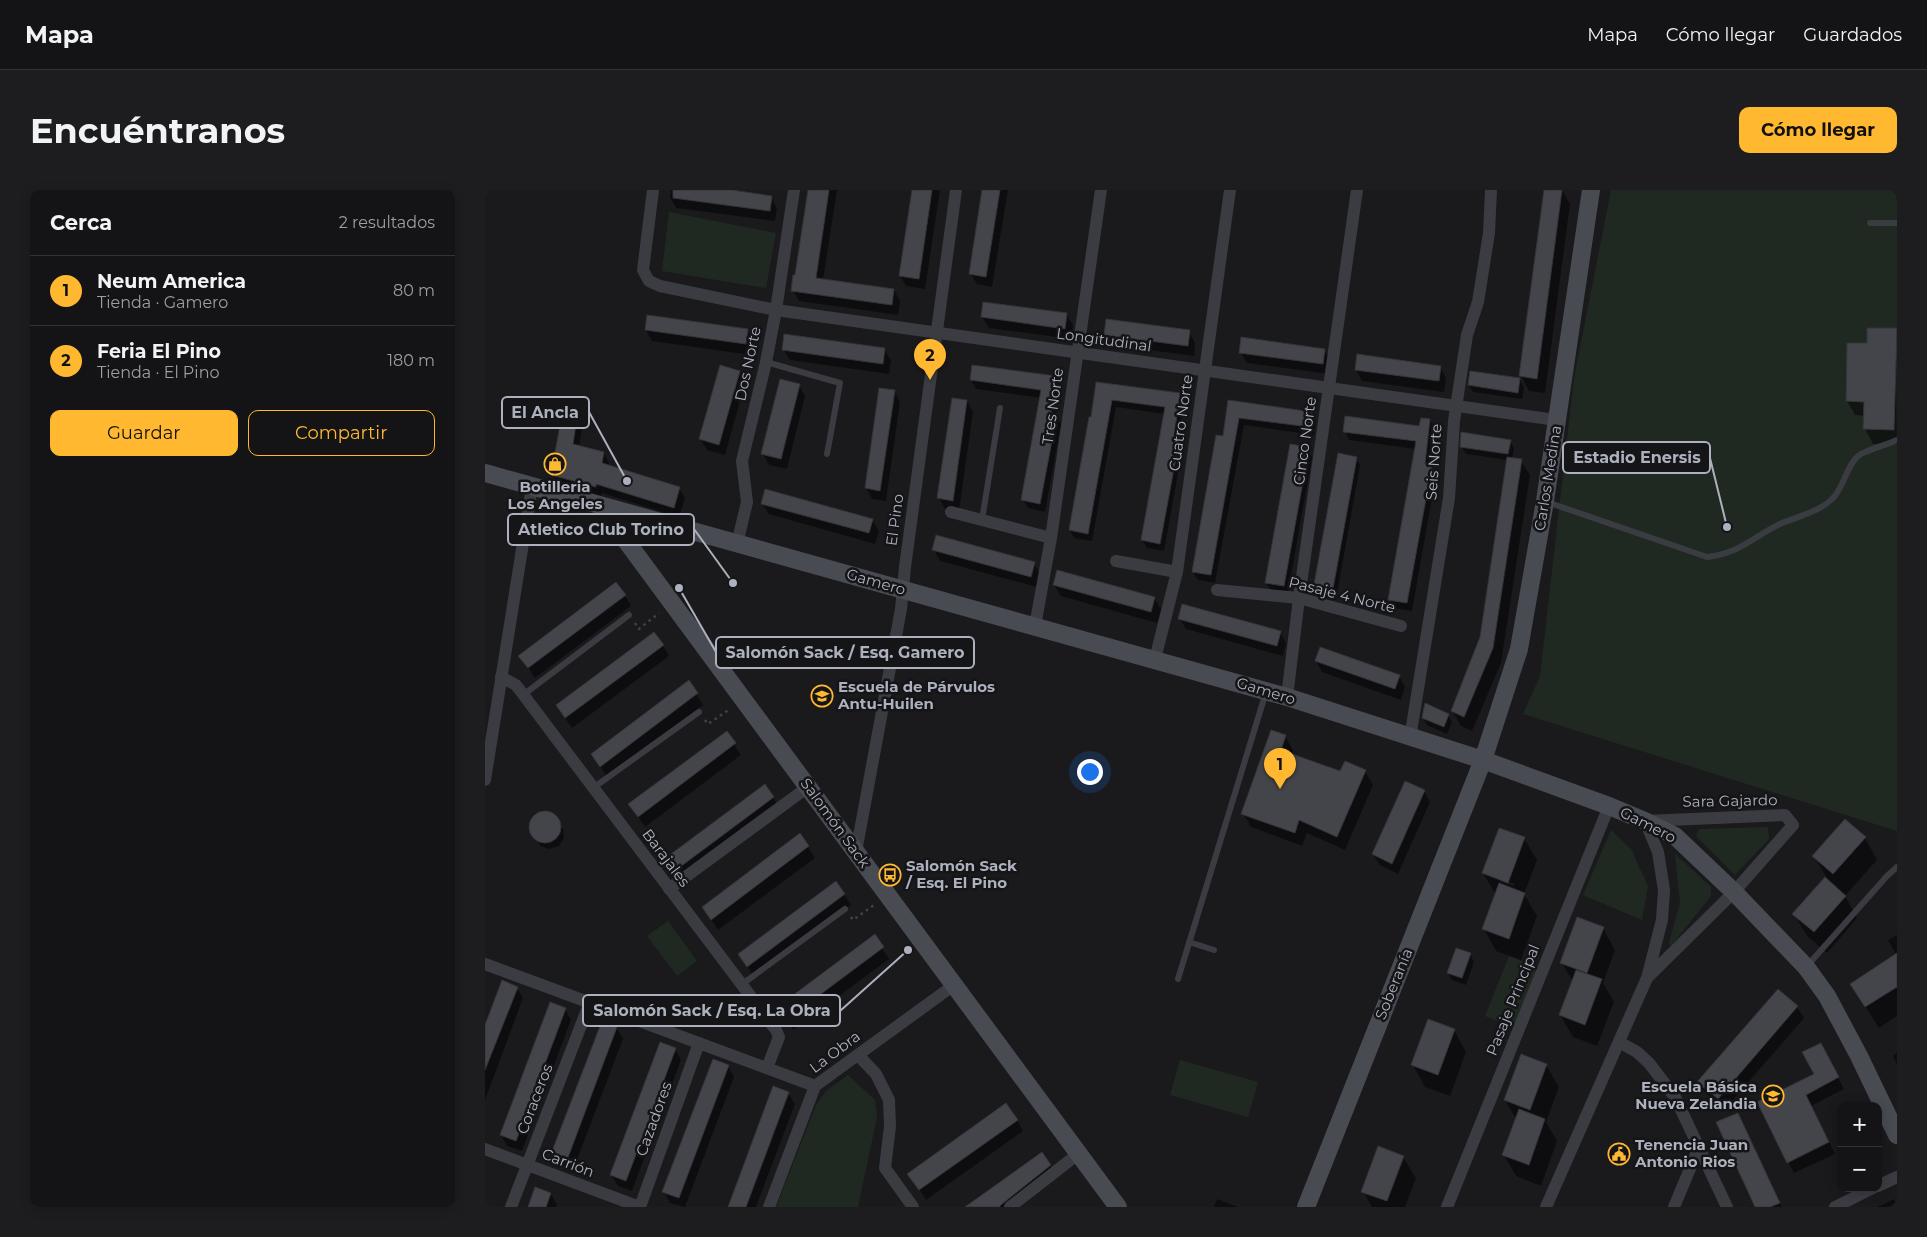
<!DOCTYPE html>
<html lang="es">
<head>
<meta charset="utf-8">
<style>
  :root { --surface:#141416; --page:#1d1d1f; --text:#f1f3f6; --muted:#9d9ea1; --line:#333335; --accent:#ffb830 }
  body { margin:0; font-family:Montserrat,sans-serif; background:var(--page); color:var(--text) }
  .controls { position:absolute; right:15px; bottom:15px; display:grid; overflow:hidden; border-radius:10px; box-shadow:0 2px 12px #0003 }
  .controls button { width:45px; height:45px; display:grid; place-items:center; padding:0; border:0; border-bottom:1px solid var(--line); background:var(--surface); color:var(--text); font:25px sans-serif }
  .you { position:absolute; left:604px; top:581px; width:18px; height:18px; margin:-12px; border:4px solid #fff; border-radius:50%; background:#1a73e8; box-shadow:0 0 0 8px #1a73e833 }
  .badge { display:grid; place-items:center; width:32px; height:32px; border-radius:50%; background:var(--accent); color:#111; font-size:16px; font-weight:700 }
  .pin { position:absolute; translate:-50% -41px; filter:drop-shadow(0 1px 2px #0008) }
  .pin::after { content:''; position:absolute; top:26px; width:18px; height:15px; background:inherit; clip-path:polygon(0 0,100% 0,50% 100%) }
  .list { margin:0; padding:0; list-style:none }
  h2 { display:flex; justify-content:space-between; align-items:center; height:65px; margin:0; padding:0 20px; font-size:21px }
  h2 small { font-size:16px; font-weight:400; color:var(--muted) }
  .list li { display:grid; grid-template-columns:32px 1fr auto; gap:15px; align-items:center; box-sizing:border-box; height:70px; padding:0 20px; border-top:1px solid var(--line) }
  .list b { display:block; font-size:19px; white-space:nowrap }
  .list p { margin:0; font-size:16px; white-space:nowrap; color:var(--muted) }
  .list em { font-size:16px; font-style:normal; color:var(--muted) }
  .actions { display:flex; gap:10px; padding:15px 20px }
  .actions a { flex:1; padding:11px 0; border:1px solid var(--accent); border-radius:10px; text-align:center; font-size:18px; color:var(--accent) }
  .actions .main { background:var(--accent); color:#111 }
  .map { position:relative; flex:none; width:1412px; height:1017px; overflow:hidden; border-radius:10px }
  header { display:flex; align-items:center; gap:30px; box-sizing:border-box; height:70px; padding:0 25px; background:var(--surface); border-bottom:1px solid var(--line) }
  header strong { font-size:24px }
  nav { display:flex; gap:28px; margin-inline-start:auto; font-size:18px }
  .intro { display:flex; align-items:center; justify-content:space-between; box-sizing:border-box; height:120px; padding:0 30px }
  h1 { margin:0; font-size:35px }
  .button { padding:12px 22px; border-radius:10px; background:var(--accent); color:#111; font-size:18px; font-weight:700 }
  main { display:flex; gap:30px; padding:0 30px }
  aside { flex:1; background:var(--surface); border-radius:10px; box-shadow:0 2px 12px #0003 }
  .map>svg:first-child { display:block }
  .green { fill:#1f2921 }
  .shadow { fill:#0007; fill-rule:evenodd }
  .building { fill:#44454a; stroke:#343439 }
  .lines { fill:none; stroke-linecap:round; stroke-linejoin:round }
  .path { stroke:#414349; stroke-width:2.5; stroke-dasharray:2.5 4; stroke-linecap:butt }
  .lane { stroke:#3b3c42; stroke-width:6 }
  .street { stroke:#3b3c42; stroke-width:12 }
  .secondary { stroke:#494b53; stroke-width:18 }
  .labels { text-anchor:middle; stroke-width:5; stroke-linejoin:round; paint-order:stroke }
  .street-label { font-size:15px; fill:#acb1bd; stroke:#151518 }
  .poi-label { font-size:15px; font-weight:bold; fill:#acb1bd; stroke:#151518; text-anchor:start }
  .leader { fill:none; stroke:#acb1bd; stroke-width:2 }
  .callout-dot { fill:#acb1bd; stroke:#151518; stroke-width:2 }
  .callout { fill:#151518; stroke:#acb1bd; stroke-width:2 }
  .callout-label { font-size:16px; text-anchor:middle; font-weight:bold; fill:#acb1bd }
</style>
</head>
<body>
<header>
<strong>Mapa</strong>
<nav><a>Mapa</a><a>Cómo llegar</a><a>Guardados</a></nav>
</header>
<div class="intro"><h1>Encuéntranos</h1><a class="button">Cómo llegar</a></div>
<main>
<aside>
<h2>Cerca<small>2 resultados</small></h2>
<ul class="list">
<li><span class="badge">1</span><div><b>Neum America</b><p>Tienda · Gamero</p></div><em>80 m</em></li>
<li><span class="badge">2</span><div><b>Feria El Pino</b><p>Tienda · El Pino</p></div><em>180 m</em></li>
</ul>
<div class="actions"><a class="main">Guardar</a><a>Compartir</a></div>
</aside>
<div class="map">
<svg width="1412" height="1017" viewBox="0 0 1412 1017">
  <rect width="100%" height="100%" fill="#1a1a1d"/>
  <g class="green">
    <polygon points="1126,0 1412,0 1412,641 1038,524 1055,486 1089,188"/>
    <polygon points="184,22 291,43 281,98 177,81"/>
    <polygon points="1283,637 1284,649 1250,685 1211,646 1214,639"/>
    <polygon points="1126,640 1146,659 1163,696 1157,730 1098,705"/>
    <polygon points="1190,664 1226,697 1226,706 1186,756 1184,753 1195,713"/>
    <polygon points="183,731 212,771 192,786 162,746"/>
    <polygon points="1024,766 1057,779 1033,839 1000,826"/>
    <polygon points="695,870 773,892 763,927 685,905"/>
    <polygon points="363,885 390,910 392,927 373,1017 291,1017 331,915 341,901"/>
  </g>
  <g class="shadow">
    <polygon points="186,0 238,0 286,7 292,18 290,31 191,18 185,7"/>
    <polygon points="325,0 352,0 338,90 409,100 415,111 413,125 314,111 308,100 311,87"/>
    <polygon points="428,0 455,0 440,99 421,96 415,86"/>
    <polygon points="499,0 523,0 507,97 492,94 485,83"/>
    <polygon points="1058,0 1077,0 1085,14 1060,203 1044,201 1036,186 1061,0"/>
    <polygon points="581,124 588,135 586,149 504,138 497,127"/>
    <polygon points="161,140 262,140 268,151 266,165 167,151"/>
    <polygon points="1411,140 1412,254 1388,254 1380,239 1380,226 1370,225 1362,211 1383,154"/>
    <polygon points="704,142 710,153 709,166 626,155 620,144"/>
    <polygon points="298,159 399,159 406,170 404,184 305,170"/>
    <polygon points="839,160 846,171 844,184 762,173 755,162"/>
    <polygon points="955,177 961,188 959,202 877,191 871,180"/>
    <polygon points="254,182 260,193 240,265 222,260 215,249"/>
    <polygon points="570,187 575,196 571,226 576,234 560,322 543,318 538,310 556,208 491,199 486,190"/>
    <polygon points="1035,190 1039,197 1037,209 988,202 984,195"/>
    <polygon points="612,193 694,204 699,212 695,242 699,250 679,361 662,358 657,350 680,224 631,217 607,351 589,348 585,340 607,229"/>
    <polygon points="314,195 320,206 302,279 284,275 278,264"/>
    <polygon points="395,199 409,201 415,212 401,311 387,309 381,298"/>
    <polygon points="482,211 488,222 474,321 460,319 454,308"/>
    <polygon points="744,212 826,223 831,231 829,245 759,235 730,393 713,390 708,382 739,247"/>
    <polygon points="92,222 98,232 94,257 119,263 124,273 123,276 194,298 200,308 194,327 117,303 116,306 73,294 67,284"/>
    <polygon points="945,230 949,239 945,277 951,285 927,421 909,418 905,410 931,259 864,250 860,241 935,237"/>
    <polygon points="1025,251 1029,258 1027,269 1036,271 1045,285 1016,473 987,541 976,536 967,521 997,447 1023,270 981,264 977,257"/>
    <polygon points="822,258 827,267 803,403 786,400 781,393"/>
    <polygon points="871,268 875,275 851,410 833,407 829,400"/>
    <polygon points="277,314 387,330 394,341 390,354 284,324"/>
    <polygon points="449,360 549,373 555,384 552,397 455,371"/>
    <polygon points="569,395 669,408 676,419 672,433 576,406"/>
    <polygon points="140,405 146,416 50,488 35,466"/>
    <polygon points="695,429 795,442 801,453 798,466 701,439"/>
    <polygon points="178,455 184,466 87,538 72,516"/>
    <polygon points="831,471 914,486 920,497 916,510 837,482"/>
    <polygon points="203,492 218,515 122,587 107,564"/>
    <polygon points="963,525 967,532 962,544 942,535 938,528"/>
    <polygon points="241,542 256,565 160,637 145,614"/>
    <polygon points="800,546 808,560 807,565 856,583 880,581 888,595 860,660 822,643 817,656 766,637 758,623"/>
    <polygon points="939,601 945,612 913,684 895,675 888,664"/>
    <polygon points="288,607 294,618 198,690 183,668"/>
    <polygon points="60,622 68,625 78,639 79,648 74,656 64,659 55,656 46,639 46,634 51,626"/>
    <polygon points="315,645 330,668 233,740 225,728"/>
    <path d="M1039,648L1052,670L1039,704L1052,726L1036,770L1011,761L999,739L1011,705L998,683ZM1015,689L1030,694L1029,696L1015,691Z"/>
    <polygon points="1380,648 1392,670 1360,706 1372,728 1342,763 1322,746 1309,724 1344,692 1329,666"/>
    <polygon points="359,704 366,715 269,787 254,764"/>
    <polygon points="1118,738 1130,760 1118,793 1129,812 1112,856 1088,847 1075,825 1088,792 1077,773"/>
    <polygon points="1412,745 1412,766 1403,750"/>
    <polygon points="389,746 404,769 308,840 293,818"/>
    <polygon points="985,764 989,772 981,795 967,790 963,783"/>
    <polygon points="1412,779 1412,826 1394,838 1366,794"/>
    <polygon points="32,798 38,808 0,910 0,838"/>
    <polygon points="1293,800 1312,817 1319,828 1240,919 1220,903 1214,892"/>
    <polygon points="80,819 86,830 37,961 22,956 16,945"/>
    <polygon points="132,838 138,849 88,980 74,975 68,964"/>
    <polygon points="969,840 981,862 965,906 940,897 928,875"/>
    <polygon points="190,859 196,870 147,1001 133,996 126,985"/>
    <polygon points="1412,863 1412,874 1408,866"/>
    <polygon points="1341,865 1359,899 1326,916 1350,964 1309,983 1273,913 1331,885"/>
    <polygon points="1061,875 1074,897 1061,932 1072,951 1056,996 1031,986 1019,965 1031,929 1020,910"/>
    <polygon points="243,876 249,887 200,1017 185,1013 179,1002"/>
    <polygon points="303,903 310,914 271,1017 244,1017"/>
    <polygon points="1252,924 1259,935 1297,1017 1271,1017"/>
    <polygon points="532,930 538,941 441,1010 424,984"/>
    <polygon points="918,967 931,988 920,1017 887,1017 878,1001"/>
    <polygon points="565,975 571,986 533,1017 482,1017"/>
    <polygon points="51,999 66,1004 72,1015 71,1017 44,1017"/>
    <polygon points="732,1009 753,1017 729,1017"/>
    <polygon points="1409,1009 1412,1017 1392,1017"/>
  </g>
  <g class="building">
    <polygon points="188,0 247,0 287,6 285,21 188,8"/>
    <polygon points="323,0 344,0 331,88 409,99 407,115 306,101 308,85 310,85"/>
    <polygon points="427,0 447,0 434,89 414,86"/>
    <polygon points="497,0 515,0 501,87 484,84"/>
    <polygon points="1059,0 1077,0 1052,189 1034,186"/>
    <polygon points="498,112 582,123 580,139 496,127"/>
    <polygon points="162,125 263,139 261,154 160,140"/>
    <polygon points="621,129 705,140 703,156 619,145"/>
    <polygon points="1382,138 1412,138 1409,240 1378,239 1379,212 1361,211 1362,153 1382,153"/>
    <polygon points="299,144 400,158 398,174 297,160"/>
    <polygon points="756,147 840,159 838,174 754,163"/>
    <polygon points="872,164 956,176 954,191 870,180"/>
    <polygon points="235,175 255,181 234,255 214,249"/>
    <polygon points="487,175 571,186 566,223 572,224 555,314 536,310 556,200 485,190"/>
    <polygon points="985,181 1035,188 1033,203 983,195"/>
    <polygon points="295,189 315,194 296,269 276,264"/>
    <polygon points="611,192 695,203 690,239 696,241 675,354 656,350 680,217 627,210 603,344 584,340 604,227 606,227"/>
    <polygon points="394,198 410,200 395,301 380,298"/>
    <polygon points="467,208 482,210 468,311 452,308"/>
    <polygon points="743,210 827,222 825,237 754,228 726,385 707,382 731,245 738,246"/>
    <polygon points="78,218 93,221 88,254 119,262 117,273 195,297 189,318 111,294 111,297 66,285"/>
    <polygon points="860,226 934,236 936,228 945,229 940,274 947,276 922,413 903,410 931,251 858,242"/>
    <polygon points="976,242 1026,250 1023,264 975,257"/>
    <polygon points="805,254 823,257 824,259 799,396 780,393"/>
    <polygon points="853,263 872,267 847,404 828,400"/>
    <polygon points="1022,267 1037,269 1008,458 979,527 966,521 995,447"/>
    <polygon points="280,299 388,329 384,343 276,314"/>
    <polygon points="451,345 550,372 546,387 447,360"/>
    <polygon points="572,380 670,407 666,422 568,395"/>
    <polygon points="131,392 141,405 43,478 33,466"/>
    <polygon points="697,414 796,441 792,456 693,429"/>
    <polygon points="169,442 179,455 80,528 71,515"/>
    <polygon points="835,457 915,485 910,499 830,471"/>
    <polygon points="204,490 213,503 115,577 106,564"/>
    <polygon points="940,513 964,524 959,537 937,528"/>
    <polygon points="786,540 801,545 796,560 855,581 860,571 881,580 852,647 814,630 810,643 756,624"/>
    <polygon points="242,541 251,553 153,627 143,614"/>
    <polygon points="920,591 940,600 907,674 887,664"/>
    <polygon points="280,594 289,607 191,680 182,667"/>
    <circle cx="60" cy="637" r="16"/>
    <polygon points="1360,629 1381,647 1348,684 1327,666"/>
    <polygon points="1014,638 1040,647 1023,693 997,683"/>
    <polygon points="315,643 324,656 226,730 217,717"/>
    <polygon points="1340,687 1361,706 1329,742 1307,724"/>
    <polygon points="351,691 360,704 262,777 253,764"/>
    <polygon points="1014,693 1040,703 1024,749 997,739"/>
    <polygon points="1092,727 1119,737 1102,783 1075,773"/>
    <polygon points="390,744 399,757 301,830 291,818"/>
    <polygon points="971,758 986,763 977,788 962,783"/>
    <polygon points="1412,763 1412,797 1380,817 1365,794"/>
    <polygon points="1091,780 1117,789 1100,835 1074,825"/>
    <polygon points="17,790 33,797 0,880 0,835"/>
    <polygon points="1293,799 1313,816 1233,909 1212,892"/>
    <polygon points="65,812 81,818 31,951 15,945"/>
    <polygon points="943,829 970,839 953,885 926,875"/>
    <polygon points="117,831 132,837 82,970 66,964"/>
    <polygon points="175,852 191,858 141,991 125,985"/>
    <polygon points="1336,853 1354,887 1321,905 1344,952 1302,973 1272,912 1329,884 1317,862"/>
    <polygon points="1036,864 1062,874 1045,920 1019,910"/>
    <polygon points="228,869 244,875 194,1008 177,1002"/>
    <polygon points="288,896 304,902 261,1017 243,1017"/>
    <polygon points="521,913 533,930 434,1000 422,984"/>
    <polygon points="1034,919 1060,929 1044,975 1017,965"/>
    <polygon points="1253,923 1295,1013 1285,1017 1270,1017 1231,932"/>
    <polygon points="893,956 919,966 902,1011 876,1002"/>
    <polygon points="557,962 566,975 517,1014 514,1017 480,1017"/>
    <polygon points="50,997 66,1003 61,1017 43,1017"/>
  </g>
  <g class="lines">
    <g class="path">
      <polyline points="150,433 154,439 174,423"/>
      <polyline points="220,530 223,534 245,519"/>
      <polyline points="366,727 368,730 389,715"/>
    </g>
    <g class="lane">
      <polyline points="1385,33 1412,33"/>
      <polyline points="281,172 355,193 342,264"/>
      <path d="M1062,312L1222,367C1254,364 1268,347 1295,334C1311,327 1334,322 1347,309C1359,298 1360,278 1373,266C1380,260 1402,255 1412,250"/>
      <polyline points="497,330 515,218"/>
      <polyline points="38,505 144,425"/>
      <polyline points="108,598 214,522"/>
      <polyline points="704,752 729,760"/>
      <polyline points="1322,776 1402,686 1412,677"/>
      <polyline points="693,789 781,502"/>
      <polyline points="256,795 360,719"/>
    </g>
    <g class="street">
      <polyline points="168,0 158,80 164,91 175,96 291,120 1071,230"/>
      <polyline points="466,322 566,348"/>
      <polyline points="252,354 262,312 257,271 281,172 291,120 309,0"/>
      <polyline points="631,371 692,382"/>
      <polyline points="732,400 814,408 916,436"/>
      <polyline points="550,436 566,348 616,0"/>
      <polyline points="670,469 692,382 745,0"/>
      <polyline points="16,487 31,495 291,840 294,847 282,878"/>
      <polyline points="802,507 814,408 872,0"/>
      <polyline points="925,548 964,308 969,231 982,145 993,112 1004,43 1006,0"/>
      <polyline points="0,590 47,297"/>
      <polyline points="371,662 416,419 420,377 471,0"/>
      <polyline points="184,699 323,597"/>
      <polyline points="0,774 330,896"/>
      <polyline points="1134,852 1152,862 1164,873 1190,907 1242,1017"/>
      <polyline points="373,865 391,884 404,910 405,936 400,978 428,1017"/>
      <polyline points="0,959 155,1017"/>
      <polyline points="1393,996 1412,987"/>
      <polyline points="26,1017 105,812"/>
      <polyline points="155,1017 214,853"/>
      <polyline points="284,1017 330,896 469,795"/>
      <polyline points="525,1017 593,964"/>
      <polyline points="962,1017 1124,616"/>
      <polyline points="1061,1017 1162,788 1177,730 1179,700 1173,662 1160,631 1300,625 1308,635 1249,702 1162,788"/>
      <polyline points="1189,1017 1214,957"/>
      <polyline points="1350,1017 1388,998"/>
    </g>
    <g class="secondary">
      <polyline points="0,283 802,507 998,570 1124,616 1160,631 1190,646 1249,702 1321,777 1342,806 1374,866 1412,945"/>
      <polyline points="128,319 129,331 139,348 633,1017"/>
      <polyline points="821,1017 998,570 1034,459 1060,311 1106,0"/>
    </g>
  </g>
  <defs>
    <g id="shop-ring" transform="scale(1.125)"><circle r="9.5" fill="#151518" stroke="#ffb830" stroke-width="1.5"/><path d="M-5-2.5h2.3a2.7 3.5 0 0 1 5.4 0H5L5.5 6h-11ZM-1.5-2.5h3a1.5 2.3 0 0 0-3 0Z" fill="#ffb830"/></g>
    <g id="school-ring" transform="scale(1.125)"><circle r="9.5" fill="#151518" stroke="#ffb830" stroke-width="1.5"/><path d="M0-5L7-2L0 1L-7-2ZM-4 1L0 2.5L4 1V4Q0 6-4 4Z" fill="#ffb830"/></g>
    <g id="bus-ring" transform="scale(1.125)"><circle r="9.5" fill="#151518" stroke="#ffb830" stroke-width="1.5"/><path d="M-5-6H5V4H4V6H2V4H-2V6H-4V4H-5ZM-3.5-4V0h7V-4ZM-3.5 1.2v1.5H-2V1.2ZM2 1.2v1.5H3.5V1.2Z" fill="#ffb830"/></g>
    <g id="civic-ring" transform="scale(1.125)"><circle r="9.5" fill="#151518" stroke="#ffb830" stroke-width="1.5"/><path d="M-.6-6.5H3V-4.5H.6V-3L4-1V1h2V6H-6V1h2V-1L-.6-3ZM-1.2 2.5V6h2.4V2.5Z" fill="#ffb830"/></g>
  </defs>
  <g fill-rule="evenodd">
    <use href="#shop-ring" x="70" y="274"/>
    <use href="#school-ring" x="337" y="506"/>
    <use href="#bus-ring" x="405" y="685"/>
    <use href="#school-ring" x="1288" y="906"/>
    <use href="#civic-ring" x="1134" y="964"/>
  </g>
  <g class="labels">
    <g class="street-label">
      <text transform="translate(619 150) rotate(8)" y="5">Longitudinal</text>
      <text transform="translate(263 174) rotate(-78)" y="5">Dos Norte</text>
      <text transform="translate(568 216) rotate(-82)" y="5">Tres Norte</text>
      <text transform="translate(696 233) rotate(-82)" y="5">Cuatro Norte</text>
      <text transform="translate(820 251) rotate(-82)" y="5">Cinco Norte</text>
      <text transform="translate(949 272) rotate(-86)" y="5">Seis Norte</text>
      <text transform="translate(1063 288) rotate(-81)" y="5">Carlos Medina</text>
      <text transform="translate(410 330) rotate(-82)" y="5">El Pino</text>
      <text transform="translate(391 392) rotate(16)" y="5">Gamero</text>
      <text transform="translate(857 405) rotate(14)" y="5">Pasaje 4 Norte</text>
      <text transform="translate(781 501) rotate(17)" y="5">Gamero</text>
      <text transform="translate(1245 611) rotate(-1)" y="5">Sara Gajardo</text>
      <text transform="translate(350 633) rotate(54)" y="5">Salomón Sack</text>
      <text transform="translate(1163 635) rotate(27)" y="5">Gamero</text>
      <text transform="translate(181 668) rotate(53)" y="5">Barajales</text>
      <text transform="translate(909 794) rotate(-68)" y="5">Soberanía</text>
      <text transform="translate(1028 810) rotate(-68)" y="5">Pasaje Principal</text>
      <text transform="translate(350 862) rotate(-37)" y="5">La Obra</text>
      <text transform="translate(50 909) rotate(-69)" y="5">Coraceros</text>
      <text transform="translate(169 929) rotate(-70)" y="5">Cazadores</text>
      <text transform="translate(83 973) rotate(21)" y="5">Carrión</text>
    </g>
    <g class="poi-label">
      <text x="70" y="302" text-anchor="middle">Botilleria<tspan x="70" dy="17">Los Angeles</tspan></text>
      <text x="353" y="502">Escuela de Párvulos<tspan x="353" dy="17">Antu-Huilen</tspan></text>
      <text x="421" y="681">Salomón Sack<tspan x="421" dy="17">/ Esq. El Pino</tspan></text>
      <text x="1272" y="902" text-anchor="end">Escuela Básica<tspan x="1272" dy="17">Nueva Zelandia</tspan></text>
      <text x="1150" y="960">Tenencia Juan<tspan x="1150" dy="17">Antonio Rios</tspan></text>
    </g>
  </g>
  <path class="leader" d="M142 291L104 222M1242 337L1225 268M248 393L209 339M194 398L231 462M423 760L355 821"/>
  <g class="callout-dot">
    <circle cx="142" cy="291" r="5"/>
    <circle cx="1242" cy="337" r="5"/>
    <circle cx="248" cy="393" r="5"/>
    <circle cx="194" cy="398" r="5"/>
    <circle cx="423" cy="760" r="5"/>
  </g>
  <g class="callout">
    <rect x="17" y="207" width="87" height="31" rx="5"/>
    <rect x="1078" y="252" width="147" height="31" rx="5"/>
    <rect x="23" y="324" width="186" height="31" rx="5"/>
    <rect x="231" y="447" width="258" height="31" rx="5"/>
    <rect x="98" y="805" width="257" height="31" rx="5"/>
  </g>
  <g class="callout-label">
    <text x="60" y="228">El Ancla</text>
    <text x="1152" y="273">Estadio Enersis</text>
    <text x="116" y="345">Atletico Club Torino</text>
    <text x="360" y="468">Salomón Sack / Esq. Gamero</text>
    <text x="227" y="826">Salomón Sack / Esq. La Obra</text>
  </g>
</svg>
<div class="controls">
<button>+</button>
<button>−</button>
</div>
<div class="you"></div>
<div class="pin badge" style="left:795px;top:599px">1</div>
<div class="pin badge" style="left:445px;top:190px">2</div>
</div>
</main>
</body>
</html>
